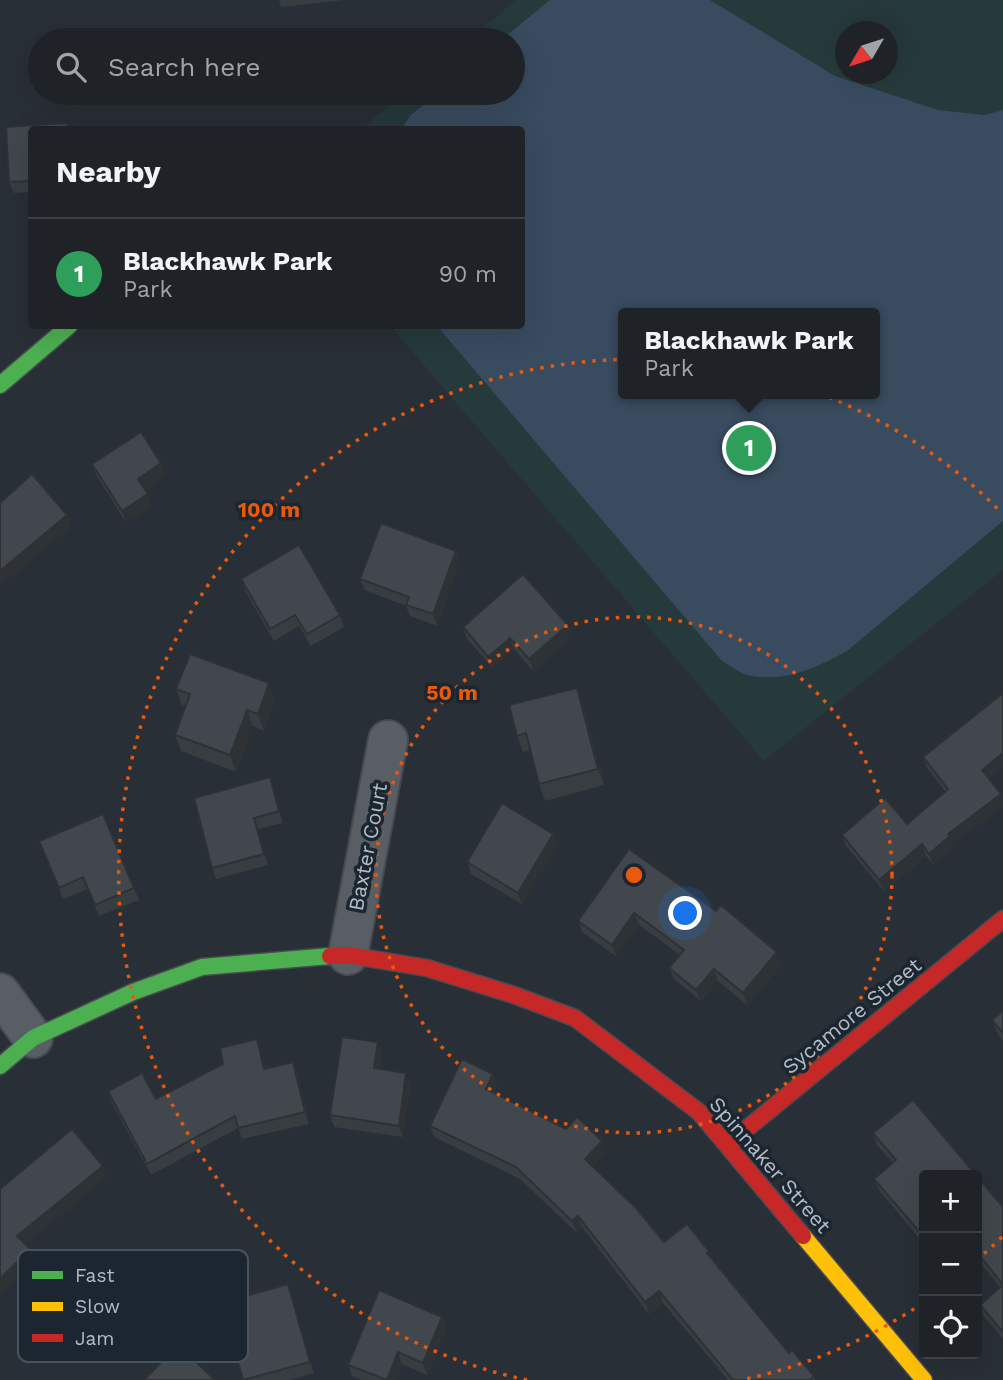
<!DOCTYPE html>
<html lang="en">
<head>
<meta charset="utf-8">
<style>
  :root { --surface:#1f2328; --page:#272b30; --text:#f1f3f6; --muted:#a1a4a8; --line:#3c4045; --accent:#838b94 }
  body { margin:0; font-family:"Work Sans",sans-serif; background:var(--page); color:var(--text) }
  .controls { position:absolute; right:21px; bottom:21px; display:grid; overflow:hidden; border-radius:7px; box-shadow:0 7px 28px #0002 }
  .controls button { width:63px; height:63px; display:grid; place-items:center; padding:0; border:0; border-bottom:2px solid var(--line); background:var(--surface); color:var(--text); font:35px sans-serif }
  .compass { position:absolute; left:835px; top:21px; width:63px; height:63px; border-radius:50%; background:var(--surface); box-shadow:0 7px 28px #0002; rotate:231deg }
  .you { position:absolute; left:686px; top:914px; width:24px; height:24px; margin:-18px; border:5px solid #fff; border-radius:50%; background:#1a73e8; box-shadow:0 0 0 10px #1a73e833 }
  .badge { display:grid; place-items:center; width:46px; height:46px; border-radius:50%; background:var(--accent); color:#fff; font-size:23px; font-weight:700 }
  .pin { position:absolute; translate:-50% -50%; border:4px solid #fff; box-shadow:0 2px 7px #0006 }
  .popup { position:absolute; left:618px; top:308px; width:262px; height:91px; box-sizing:border-box; display:grid; place-content:center; border-radius:7px; background:var(--surface); filter:drop-shadow(0 2px 5px #0005); font-size:23px; white-space:nowrap; color:var(--muted) }
  .popup b { font-size:26px; color:var(--text) }
  .popup::after { content:''; position:absolute; left:50%; top:100%; margin-left:-14px; border:14px solid transparent; border-top-color:var(--surface) }
  .list { margin:0; padding:0; list-style:none }
  h2 { display:flex; justify-content:space-between; align-items:center; height:91px; margin:0; padding:0 28px; font-size:30px }
  h2 small { font-size:23px; font-weight:400; color:var(--muted) }
  .list li { display:grid; grid-template-columns:46px 1fr auto; gap:21px; align-items:center; box-sizing:border-box; height:112px; padding:0 28px; border-top:2px solid var(--line) }
  .list b { display:block; font-size:26px; white-space:nowrap }
  .list p { margin:0; font-size:23px; white-space:nowrap; color:var(--muted) }
  .list em { font-size:23px; font-style:normal; color:var(--muted) }
  .icon { flex:none; width:38px; height:38px; fill:none; stroke:currentColor; stroke-width:2; stroke-linecap:round; stroke-linejoin:round }
  .map { position:relative; flex:none; width:1003px; height:1380px; overflow:hidden }
  .search { position:absolute; background:var(--surface); box-shadow:0 7px 28px #0002; left:28px; top:28px; width:497px; height:77px; display:flex; align-items:center; gap:18px; box-sizing:border-box; padding:0 24px; border-radius:38px; color:var(--muted); font-size:26px }
  .panel { position:absolute; background:var(--surface); box-shadow:0 7px 28px #0002; left:28px; top:126px; width:497px; height:203px; border-radius:7px }
  .map>svg:first-child { display:block }
  .green { fill:#26393b; fill-rule:evenodd }
  .water { fill:#384b5f; fill-rule:evenodd }
  .lines { fill:none; stroke-linecap:round; stroke-linejoin:round }
  .street-casing { stroke:#474b50; stroke-width:42 }
  .fast-casing { stroke:#474b50; stroke-width:19 }
  .slow-casing { stroke:#474b50; stroke-width:19 }
  .jam-casing { stroke:#474b50; stroke-width:19 }
  .street { stroke:#585e63; stroke-width:38 }
  .fast { stroke:#4caf50; stroke-width:16 }
  .slow { stroke:#ffc107; stroke-width:16 }
  .jam { stroke:#c62828; stroke-width:16 }
  .wall { fill:#383d41 }
  .shaded-wall { fill:#2e3235 }
  .building { fill:#41474c; stroke:#2e3235; stroke-width:2 }
  .ring { fill:none; stroke:#e8590c; stroke-width:3.5; stroke-dasharray:3.5 7 }
  .labels { text-anchor:middle; stroke-width:7; stroke-linejoin:round; paint-order:stroke }
  .street-label { font-size:21px; fill:#b3bcc7; stroke:#1c2630 }
  .key { fill:#1c2630; stroke:#49535d; stroke-width:2 }
  .key-label { font-size:19px; fill:#b3bcc7 }
  .centre { fill:#e8590c; stroke:#1c2630; stroke-width:3.5 }
  .ring-label { font-size:21px; text-anchor:middle; font-weight:bold; fill:#e8590c; stroke:#1c2630; stroke-width:7; stroke-linejoin:round; paint-order:stroke }
</style>
</head>
<body>
<div class="map">
<svg width="1003" height="1380" viewBox="0 0 1003 1380">
  <rect width="100%" height="100%" fill="#292f36"/>
  <path class="green" d="M516,0H1003V570L764,761L390,326H522V130H360L404,93H513V40H468ZM846,32H888V74H846ZM623,313H875V394H623Z"/>
  <path class="water" d="M550,0H710L835,76L938,110L984,115L1003,110V521L847,651C819,667 785,682 752,676C742,675 731,666 722,661L437,326H522V130L401,129L412,114L438,93H513V40H501ZM623,313H875V394H623Z"/>
  <g class="lines">
    <g class="street-casing">
      <g id="street">
        <polyline points="348,955 388,740"/>
        <polyline points="0,993 33,1038"/>
      </g>
    </g>
    <g class="fast-casing">
      <g id="fast">
        <polyline points="0,385 69,326"/>
        <polyline points="0,1066 33,1038 133,992 202,967 330,956"/>
      </g>
    </g>
    <g class="slow-casing">
      <polyline id="slow" points="803,1236 924,1380"/>
    </g>
    <g class="jam-casing">
      <g id="jam">
        <polyline points="330,956 348,955 427,968 514,995 575,1018 699,1112 803,1236"/>
        <polyline points="728,1144 1003,919"/>
      </g>
    </g>
    <use href="#street" class="street"/>
    <use href="#fast" class="fast"/>
    <use href="#slow" class="slow"/>
    <use href="#jam" class="jam"/>
  </g>
  <g class="wall">
    <polygon points="279,0 344,0 281,7"/>
    <polygon points="32,130 32,192 14,193 9,182"/>
    <polygon points="92,464 166,475 145,489 152,506 126,522 96,475"/>
    <polygon points="460,562 437,626 410,616 406,606 365,590 360,579"/>
    <polygon points="241,579 340,615 344,627 311,646 299,626 274,641 245,591"/>
    <polygon points="568,625 572,637 533,671 514,649 493,668 467,639 463,627"/>
    <polygon points="577,688 583,705 604,785 545,801 539,784 531,750 523,752 517,736"/>
    <polygon points="176,689 275,700 264,731 253,726 236,772 181,751 175,735 186,706 182,705"/>
    <polygon points="923,757 989,779 953,845 954,848 933,865 926,856 884,891 846,846 842,835 907,824 946,792 927,768"/>
    <polygon points="270,777 283,823 258,829 268,865 216,879 212,868"/>
    <polygon points="553,834 557,845 522,904 471,874 467,862"/>
    <polygon points="39,841 134,888 139,900 99,916 88,889 63,899"/>
    <polygon points="629,849 716,911 777,952 782,964 747,1005 718,981 701,1001 674,979 669,968 680,955 639,925 616,956 582,932 578,921"/>
    <polygon points="1003,1011 1003,1041 998,1034 992,1020"/>
    <polygon points="257,1039 265,1068 293,1062 297,1073 309,1124 242,1139 238,1128 151,1175 112,1103 108,1091 156,1099 223,1064"/>
    <polygon points="383,1053 380,1069 410,1084 403,1137 334,1127 330,1115"/>
    <polygon points="493,1074 497,1086 494,1093 606,1152 593,1166 664,1242 713,1260 789,1353 814,1376 815,1380 728,1380 663,1303 649,1314 582,1227 577,1233 520,1179 434,1137 430,1126"/>
    <polygon points="873,1133 924,1175 924,1244 879,1190 874,1179 893,1163 877,1145"/>
    <polygon points="977,1176 1003,1207 1003,1339 984,1316 980,1305 1000,1287 977,1259"/>
    <polygon points="288,1284 314,1373 290,1380 243,1380"/>
    <polygon points="442,1317 447,1329 427,1375 402,1364 396,1380 361,1380 352,1376 348,1365"/>
  </g>
  <g class="shaded-wall">
    <polygon points="161,463 166,475 143,490 138,479"/>
    <polygon points="148,494 152,506 126,522 122,511"/>
    <polygon points="67,515 71,527 0,586 0,571"/>
    <polygon points="456,551 460,562 437,626 433,614"/>
    <polygon points="568,625 572,637 533,671 529,659"/>
    <polygon points="510,638 514,649 493,668 488,657"/>
    <polygon points="269,683 275,700 264,731 258,714"/>
    <polygon points="577,688 583,705 604,785 598,769"/>
    <polygon points="247,710 253,726 236,772 230,755"/>
    <polygon points="1003,753 1003,768 986,781 982,770"/>
    <polygon points="270,777 275,789 283,823 279,811"/>
    <polygon points="1001,794 1003,801 1003,807 953,845 954,848 933,865 929,854 948,834"/>
    <polygon points="254,818 258,829 268,865 264,854"/>
    <polygon points="553,834 557,845 522,904 518,893"/>
    <polygon points="922,844 926,856 884,891 879,880"/>
    <polygon points="634,913 639,925 616,956 612,945"/>
    <polygon points="777,952 782,964 747,1005 743,993"/>
    <polygon points="714,969 718,981 701,1001 696,990"/>
    <polygon points="257,1039 261,1051 268,1080 264,1069"/>
    <polygon points="378,1042 383,1053 378,1079 374,1068"/>
    <polygon points="293,1062 297,1073 309,1124 305,1112"/>
    <polygon points="406,1073 410,1084 403,1137 399,1126"/>
    <polygon points="493,1074 497,1086 490,1101 486,1089"/>
    <polygon points="602,1141 606,1152 589,1170 585,1159"/>
    <polygon points="103,1166 107,1177 21,1248 17,1236"/>
    <polygon points="578,1216 582,1227 577,1233 572,1221"/>
    <polygon points="30,1249 34,1261 0,1294 0,1279"/>
    <polygon points="288,1284 292,1296 314,1373 310,1362"/>
    <polygon points="659,1291 663,1303 649,1314 645,1302"/>
    <polygon points="442,1317 447,1329 427,1375 423,1363"/>
    <polygon points="398,1352 402,1364 396,1380 387,1380"/>
  </g>
  <g class="building">
    <polygon points="68,123 68,130 32,130 32,181 9,182 6,127"/>
    <polygon points="141,432 161,463 138,479 148,494 122,511 92,464"/>
    <polygon points="32,474 67,515 0,571 0,503"/>
    <polygon points="381,523 456,551 433,614 406,605 409,597 360,579"/>
    <polygon points="299,545 340,615 307,634 295,615 270,629 241,579"/>
    <polygon points="523,574 568,625 529,659 510,638 488,657 463,627"/>
    <polygon points="190,654 269,683 258,714 247,710 230,755 175,735 190,694 176,689"/>
    <polygon points="577,688 598,769 539,784 526,733 517,736 509,705"/>
    <polygon points="1003,693 1003,753 982,770 1001,794 948,834 950,836 929,854 922,844 879,880 842,835 885,798 907,824 948,789 923,757"/>
    <polygon points="270,777 279,811 254,818 264,854 212,868 194,798"/>
    <polygon points="502,803 553,834 518,893 467,862"/>
    <polygon points="103,814 134,888 95,905 83,877 59,888 39,841"/>
    <polygon points="629,849 716,911 721,905 777,952 743,993 714,969 696,990 669,968 684,950 634,913 612,945 578,921"/>
    <polygon points="1003,1011 1003,1033 992,1020"/>
    <polygon points="342,1037 378,1042 374,1068 406,1073 399,1126 330,1115"/>
    <polygon points="257,1039 264,1069 293,1062 305,1112 238,1128 235,1116 147,1164 108,1091 142,1073 156,1099 223,1064 220,1048"/>
    <polygon points="462,1059 493,1074 486,1089 566,1129 577,1117 602,1141 585,1159 637,1209 664,1242 687,1224 709,1251 707,1253 789,1353 792,1350 814,1376 810,1380 733,1380 659,1291 645,1302 578,1216 572,1221 516,1167 430,1126"/>
    <polygon points="913,1100 976,1175 924,1175 924,1237 874,1179 896,1160 873,1133"/>
    <polygon points="72,1129 103,1166 17,1236 30,1249 0,1279 0,1189"/>
    <polygon points="977,1176 1003,1207 1003,1285 977,1252"/>
    <polygon points="288,1284 310,1362 243,1380 221,1303"/>
    <polygon points="1003,1285 1003,1332 980,1305"/>
    <polygon points="379,1290 442,1317 423,1363 398,1352 387,1380 348,1365"/>
    <polygon points="178,1345 215,1380 144,1380"/>
  </g>
  <g class="ring">
    <circle cx="634" cy="875" r="258"/>
    <path d="M1002 1237A516 516 0 0 1 979 1258M923 1303A516 516 0 0 1 741 1380M527 1380A516 516 0 1 1 1002 513"/>
  </g>
  <g class="labels">
    <g class="street-label">
      <text transform="translate(368 847) rotate(-79)" y="7">Baxter Court</text>
      <text transform="translate(852 1016) rotate(-39)" y="7">Sycamore Street</text>
      <text transform="translate(770 1165) rotate(49)" y="7">Spinnaker Street</text>
    </g>
  </g>
  <rect x="18" y="1250" width="230" height="112" rx="10" class="key"/>
  <rect x="32" y="1271" width="31" height="8" fill="#4caf50"/>
  <rect x="32" y="1302" width="31" height="9" fill="#ffc107"/>
  <rect x="32" y="1334" width="31" height="8" fill="#c62828"/>
  <g class="key-label">
    <text x="75" y="1282">Fast</text>
    <text x="75" y="1313">Slow</text>
    <text x="75" y="1345">Jam</text>
  </g>
  <circle cx="634" cy="875" r="10" class="centre"/>
  <g class="ring-label">
    <text x="269" y="517">100 m</text>
    <text x="452" y="700">50 m</text>
  </g>
</svg>
<div class="controls">
<button>+</button>
<button>−</button>
<button><svg class="icon" aria-label="locate" viewBox="0 0 24 24"><circle cx="12" cy="12" r="6"/><path d="M12 2v4M12 18v4M2 12h4M18 12h4"/></svg></button>
</div>
<svg class="compass" viewBox="-18 -18 36 36"><path d="M0-13l5 13h-10z" fill="#e53935"/><path d="M0 13l5-13h-10z" fill="#a1a4a8"/></svg>
<div class="you"></div>
<div class="pin badge" style="left:749px;top:448px;background:#2e9e5b">1</div>
<div class="popup"><b>Blackhawk Park</b>Park</div>
<div class="search"><svg class="icon" aria-label="search" viewBox="0 0 24 24"><circle cx="10" cy="10" r="6"/><path d="M15 15l6 6"/></svg>Search here</div>
<section class="panel">
<h2>Nearby<small></small></h2>
<ul class="list">
<li><span class="badge" style="background:#2e9e5b">1</span><div><b>Blackhawk Park</b><p>Park</p></div><em>90 m</em></li>
</ul>
</section>
</div>
</body>
</html>
